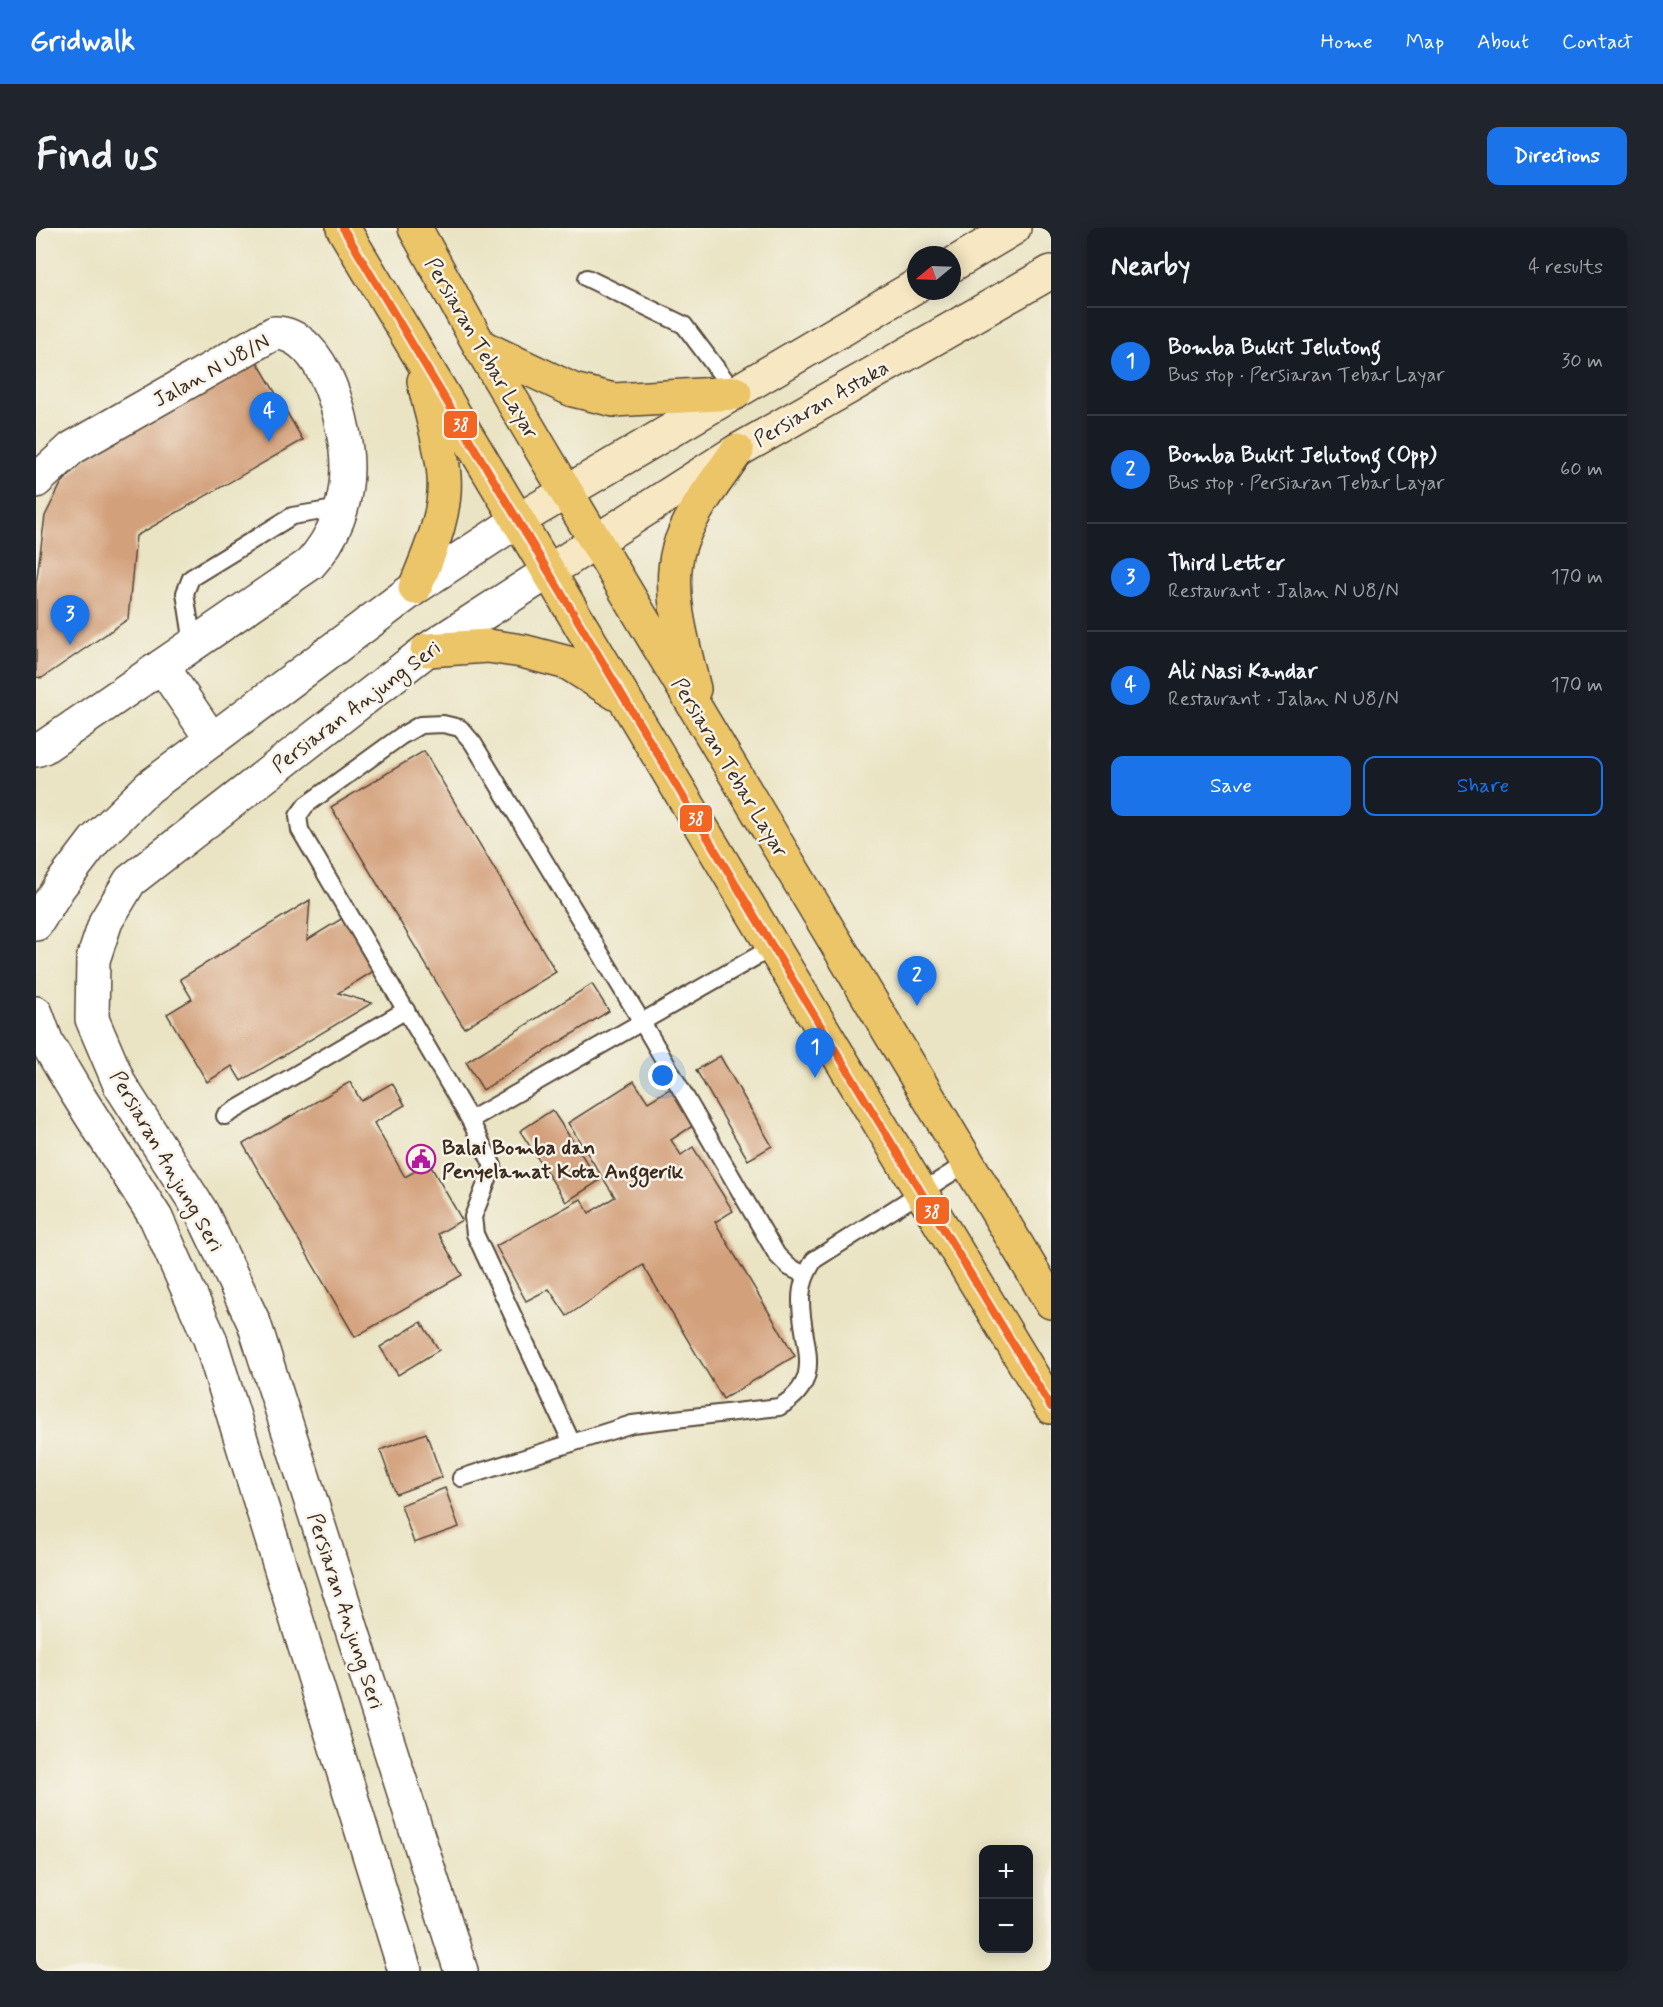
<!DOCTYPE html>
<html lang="en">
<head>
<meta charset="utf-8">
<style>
  :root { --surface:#171b24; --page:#20242c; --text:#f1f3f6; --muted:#9ea1a6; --line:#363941; --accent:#1a73e8 }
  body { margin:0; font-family:Mynerve,sans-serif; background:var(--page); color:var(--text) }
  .controls { position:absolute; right:18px; bottom:18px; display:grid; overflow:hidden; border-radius:12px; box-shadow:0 3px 15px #0003 }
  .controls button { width:54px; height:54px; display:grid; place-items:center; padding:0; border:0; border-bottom:2px solid var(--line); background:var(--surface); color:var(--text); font:30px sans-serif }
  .compass { position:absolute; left:871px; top:18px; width:54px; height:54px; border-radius:50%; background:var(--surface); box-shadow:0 3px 15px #0003; rotate:251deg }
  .you { position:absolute; left:627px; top:848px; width:21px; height:21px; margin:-15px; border:4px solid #fff; border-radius:50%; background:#1a73e8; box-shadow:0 0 0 9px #1a73e833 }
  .badge { display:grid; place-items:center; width:39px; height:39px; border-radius:50%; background:var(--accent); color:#fff; font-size:20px; font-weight:700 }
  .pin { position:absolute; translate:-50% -50px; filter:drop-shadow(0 2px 3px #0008) }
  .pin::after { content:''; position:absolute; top:32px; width:21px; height:18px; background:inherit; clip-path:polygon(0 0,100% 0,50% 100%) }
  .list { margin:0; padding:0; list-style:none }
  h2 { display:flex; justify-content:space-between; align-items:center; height:78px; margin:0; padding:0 24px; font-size:26px }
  h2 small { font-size:20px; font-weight:400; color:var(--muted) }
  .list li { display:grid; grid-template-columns:39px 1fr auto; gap:18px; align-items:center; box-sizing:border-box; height:108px; padding:0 24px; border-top:2px solid var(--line) }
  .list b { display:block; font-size:22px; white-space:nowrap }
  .list p { margin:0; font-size:20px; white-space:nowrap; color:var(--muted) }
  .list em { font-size:20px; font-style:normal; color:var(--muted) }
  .actions { display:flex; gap:12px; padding:18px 24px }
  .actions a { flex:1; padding:14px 0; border:2px solid var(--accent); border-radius:12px; text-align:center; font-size:21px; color:var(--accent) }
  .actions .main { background:var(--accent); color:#fff }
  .map { position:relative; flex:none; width:1015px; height:1743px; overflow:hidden; border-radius:12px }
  header { display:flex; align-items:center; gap:36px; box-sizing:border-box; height:84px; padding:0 30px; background:var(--accent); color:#fff }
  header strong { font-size:28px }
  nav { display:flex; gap:33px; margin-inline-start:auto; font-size:21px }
  .intro { display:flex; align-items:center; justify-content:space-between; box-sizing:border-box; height:144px; padding:0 36px }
  h1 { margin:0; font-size:42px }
  .button { padding:15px 27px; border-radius:12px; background:var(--accent); color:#fff; font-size:21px; font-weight:700 }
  main { display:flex; gap:36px; padding:0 36px }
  aside { flex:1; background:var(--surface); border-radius:12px; box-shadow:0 3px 15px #0003 }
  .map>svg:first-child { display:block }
  .building { fill:#d3a07b }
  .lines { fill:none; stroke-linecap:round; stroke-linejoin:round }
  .service-casing { stroke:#554637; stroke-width:20 }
  .minor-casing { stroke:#554637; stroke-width:36 }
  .tertiary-casing { stroke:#554637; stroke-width:36 }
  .secondary-casing { stroke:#554637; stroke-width:36 }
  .primary-casing { stroke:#554637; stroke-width:36 }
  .service { stroke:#fff; stroke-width:16 }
  .minor { stroke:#fff; stroke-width:33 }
  .tertiary { stroke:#fff; stroke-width:33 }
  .secondary { stroke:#f7e8c3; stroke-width:33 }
  .primary { stroke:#ecc569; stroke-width:33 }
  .bus-1-casing { stroke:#f7f3e8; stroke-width:12 }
  .bus-1 { stroke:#f26522; stroke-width:8 }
  .labels { text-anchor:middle; stroke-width:5; stroke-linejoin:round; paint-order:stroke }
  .street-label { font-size:21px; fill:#3b2a1e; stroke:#f7f3e8 }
  .poi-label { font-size:21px; font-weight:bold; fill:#3b2a1e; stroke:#f7f3e8; text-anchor:start }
  .line-badge { stroke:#f7f3e8; stroke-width:2 }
  .badge-label { font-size:16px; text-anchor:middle; font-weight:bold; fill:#fff }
</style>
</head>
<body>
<header>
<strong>Gridwalk</strong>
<nav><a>Home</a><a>Map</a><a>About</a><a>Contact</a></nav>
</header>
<div class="intro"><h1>Find us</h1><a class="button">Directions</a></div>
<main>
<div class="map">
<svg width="1015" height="1743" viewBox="0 0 1015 1743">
  <rect width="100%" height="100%" fill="#f7f3e8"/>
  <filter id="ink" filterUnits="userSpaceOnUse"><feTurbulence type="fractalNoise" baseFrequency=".0167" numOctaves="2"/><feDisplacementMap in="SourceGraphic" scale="12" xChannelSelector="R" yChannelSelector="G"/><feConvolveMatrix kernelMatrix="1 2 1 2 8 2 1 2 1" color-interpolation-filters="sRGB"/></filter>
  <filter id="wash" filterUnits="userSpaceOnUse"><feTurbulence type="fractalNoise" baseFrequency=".008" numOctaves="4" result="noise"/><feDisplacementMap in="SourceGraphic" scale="24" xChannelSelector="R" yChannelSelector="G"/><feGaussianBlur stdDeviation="1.35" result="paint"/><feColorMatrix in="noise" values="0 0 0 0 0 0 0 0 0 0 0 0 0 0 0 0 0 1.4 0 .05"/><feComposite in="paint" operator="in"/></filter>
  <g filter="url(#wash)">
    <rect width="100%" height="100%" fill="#eae4c4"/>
    <g id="blocks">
      <g class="building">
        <polygon points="219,130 267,212 100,308 92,391 6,450 0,449 0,357 9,288 25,256 52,226"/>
        <polygon points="388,523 520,744 428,800 295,579"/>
        <polygon points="274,672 271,712 310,688 341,741 302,765 336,775 205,853 196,838 171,854 131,786 156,771 144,751"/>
        <polygon points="556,756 573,783 447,862 430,834"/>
        <polygon points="684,828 736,918 712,932 660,842"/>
        <polygon points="598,853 612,874 635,860 658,897 635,912 645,927 657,919 697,983 679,994 759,1128 687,1171 607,1037 531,1088 513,1061 490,1073 460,1018 545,971 553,985 579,969 532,895"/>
        <polygon points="314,854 325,873 356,855 369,877 338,895 369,949 393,935 426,992 402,1006 426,1047 319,1109 207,916"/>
        <polygon points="516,882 563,953 530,974 484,903"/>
        <polygon points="385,1094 403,1122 362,1147 344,1119"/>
        <polygon points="390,1205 406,1249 360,1266 344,1222"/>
        <polygon points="409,1260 423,1299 378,1315 365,1277"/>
      </g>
    </g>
  </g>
  <g filter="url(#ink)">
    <use href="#blocks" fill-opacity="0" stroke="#554637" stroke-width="1.5"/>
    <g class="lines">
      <g class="service-casing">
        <g id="service">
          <polyline points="551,50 648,97 699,165"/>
          <polyline points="157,416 149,365 155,350 256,288 305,280"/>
          <polyline points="189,888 370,782"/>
          <polyline points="434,892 737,719"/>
          <polyline points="536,1215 439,1006 437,989 457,938 434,892 264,602 262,588 270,577 365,508 384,497 407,496 424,500 437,515 606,794 741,1027 753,1039 769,1047"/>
          <path d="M425,1250L596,1196L743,1179C792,1151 764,1115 765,1071C765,1056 771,1044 778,1032L931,935"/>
        </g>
      </g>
      <g class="minor-casing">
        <g id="minor">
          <path d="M0,253L36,220L238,105C289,104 311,199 311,240C311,276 298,310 274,336L8,519L0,522"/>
          <polyline points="126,438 176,512"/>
        </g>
      </g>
      <g class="tertiary-casing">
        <g id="tertiary">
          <polyline points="0,696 23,659 59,612 113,559 379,360 481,293"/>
          <polyline points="0,785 11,815 40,864 120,990 174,1111 369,1743"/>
          <polyline points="425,1743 218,1095 166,985 84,857 56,791 57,732 70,693 94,653 391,422 512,344"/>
        </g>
      </g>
      <g class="secondary-casing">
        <g id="secondary">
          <polyline points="916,37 978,0"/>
          <polyline points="481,293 880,58"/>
          <polyline points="512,344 701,223 1015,44"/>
        </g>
      </g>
      <g class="primary-casing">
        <g id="primary">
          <polyline points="307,0 737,719 1015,1179"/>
          <polyline points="379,0 444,118 531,265 1015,1074"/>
          <polyline points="444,118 537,162 578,172 699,165"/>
          <path d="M379,360C393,325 411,287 408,248C406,217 394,184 388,153"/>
          <polyline points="391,422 452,418 486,423 532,435 581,466"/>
          <path d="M658,461C648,419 631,367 642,323C652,287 680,254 701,223"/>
        </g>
      </g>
      <use href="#service" class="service"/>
      <use href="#minor" class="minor"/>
      <use href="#tertiary" class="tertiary"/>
      <use href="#secondary" class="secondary"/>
      <use href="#primary" class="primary"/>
      <g class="bus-1-casing">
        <polyline id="bus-1" points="307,0 737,719 1015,1179"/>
      </g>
      <use href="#bus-1" class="bus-1"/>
    </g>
  </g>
  <defs>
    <g id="civic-ring" transform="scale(1.5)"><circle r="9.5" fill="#f7f3e8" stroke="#b5179e" stroke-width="1.5"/><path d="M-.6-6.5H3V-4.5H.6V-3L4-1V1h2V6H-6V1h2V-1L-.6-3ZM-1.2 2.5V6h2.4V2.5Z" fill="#b5179e"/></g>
  </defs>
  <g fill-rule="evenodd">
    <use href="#civic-ring" x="385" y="931"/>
  </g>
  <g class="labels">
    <g class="street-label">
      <text transform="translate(446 120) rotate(60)" y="7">Persiaran Tebar Layar</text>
      <text transform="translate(175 142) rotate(-29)" y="7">Jalan N U8/N</text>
      <text transform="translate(785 175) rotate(-30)" y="7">Persiaran Astaka</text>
      <text transform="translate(320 478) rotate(-37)" y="7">Persiaran Anjung Seri</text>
      <text transform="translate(694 539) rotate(59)" y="7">Persiaran Tebar Layar</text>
      <text transform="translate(131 933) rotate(60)" y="7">Persiaran Anjung Seri</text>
      <text transform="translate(310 1383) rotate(72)" y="7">Persiaran Anjung Seri</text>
    </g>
    <g class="poi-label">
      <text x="406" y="926">Balai Bomba dan<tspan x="406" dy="24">Penyelamat Kota Anggerik</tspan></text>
    </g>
  </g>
  <g class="line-badge">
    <rect x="407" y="182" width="35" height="29" rx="6" fill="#f26522"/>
    <rect x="643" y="576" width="34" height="29" rx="6" fill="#f26522"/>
    <rect x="879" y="968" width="35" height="29" rx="6" fill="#f26522"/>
  </g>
  <g class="badge-label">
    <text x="425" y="202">38</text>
    <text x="660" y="596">38</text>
    <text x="896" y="989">38</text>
  </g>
</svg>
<div class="controls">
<button>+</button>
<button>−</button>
</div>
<svg class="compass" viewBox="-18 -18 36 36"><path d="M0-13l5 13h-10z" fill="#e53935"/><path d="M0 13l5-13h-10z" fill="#9ea1a6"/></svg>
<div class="you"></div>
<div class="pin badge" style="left:779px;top:850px">1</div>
<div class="pin badge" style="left:881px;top:778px">2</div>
<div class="pin badge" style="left:34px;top:417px">3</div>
<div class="pin badge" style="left:233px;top:214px">4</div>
</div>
<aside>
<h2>Nearby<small>4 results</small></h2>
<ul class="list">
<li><span class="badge">1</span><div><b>Bomba Bukit Jelutong</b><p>Bus stop · Persiaran Tebar Layar</p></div><em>30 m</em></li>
<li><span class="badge">2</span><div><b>Bomba Bukit Jelutong (Opp)</b><p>Bus stop · Persiaran Tebar Layar</p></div><em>60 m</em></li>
<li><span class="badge">3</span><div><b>Third Letter</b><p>Restaurant · Jalan N U8/N</p></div><em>170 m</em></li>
<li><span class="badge">4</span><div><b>Ali Nasi Kandar</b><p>Restaurant · Jalan N U8/N</p></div><em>170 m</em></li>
</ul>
<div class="actions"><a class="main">Save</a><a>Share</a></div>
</aside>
</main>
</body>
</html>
